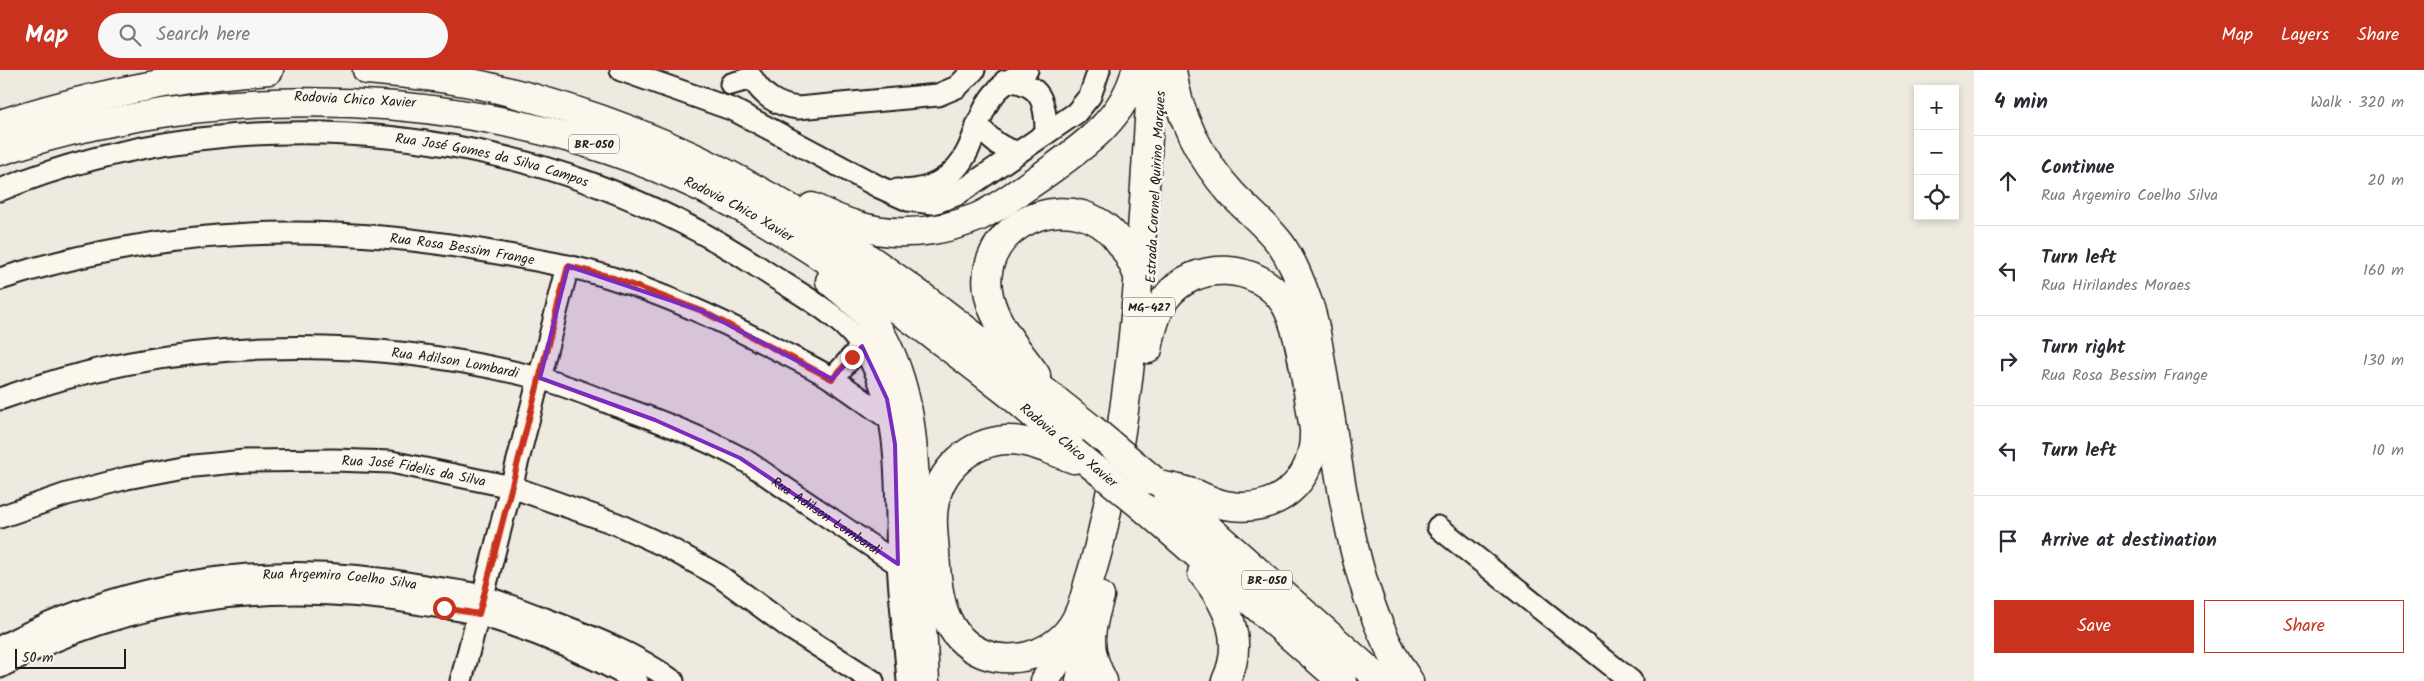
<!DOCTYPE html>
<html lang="en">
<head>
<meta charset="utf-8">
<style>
  :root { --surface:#fff; --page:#f7f7f7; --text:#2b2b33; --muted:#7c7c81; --line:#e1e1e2; --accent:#c8321e }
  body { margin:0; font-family:Kalam,sans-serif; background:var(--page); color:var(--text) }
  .controls { position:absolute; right:15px; top:15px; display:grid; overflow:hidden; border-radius:0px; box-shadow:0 2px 8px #0003 }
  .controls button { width:45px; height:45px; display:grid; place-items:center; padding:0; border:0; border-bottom:1px solid var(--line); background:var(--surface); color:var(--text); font:25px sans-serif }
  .scale { position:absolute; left:15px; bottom:12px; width:111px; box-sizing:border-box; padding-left:5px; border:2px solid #1c1c1c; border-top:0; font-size:14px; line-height:18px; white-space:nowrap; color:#1c1c1c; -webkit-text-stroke:4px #fbf7ec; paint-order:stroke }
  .stop { position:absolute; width:15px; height:15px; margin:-11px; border:4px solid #c8321e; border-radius:50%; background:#fff }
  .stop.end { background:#c8321e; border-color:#fff; box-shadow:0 1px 5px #0008 }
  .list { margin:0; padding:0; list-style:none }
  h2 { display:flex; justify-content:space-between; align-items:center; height:65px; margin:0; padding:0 20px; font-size:21px }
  h2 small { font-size:16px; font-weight:400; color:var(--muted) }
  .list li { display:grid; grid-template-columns:32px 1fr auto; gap:15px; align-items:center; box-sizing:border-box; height:90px; padding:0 20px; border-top:1px solid var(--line) }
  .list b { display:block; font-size:19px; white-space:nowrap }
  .list p { margin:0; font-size:16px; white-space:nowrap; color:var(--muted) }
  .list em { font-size:16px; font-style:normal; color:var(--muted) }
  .actions { display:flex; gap:10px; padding:15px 20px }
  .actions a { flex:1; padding:11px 0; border:1px solid var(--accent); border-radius:0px; text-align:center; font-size:18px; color:var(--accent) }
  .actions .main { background:var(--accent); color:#fff }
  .icon { flex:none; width:28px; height:28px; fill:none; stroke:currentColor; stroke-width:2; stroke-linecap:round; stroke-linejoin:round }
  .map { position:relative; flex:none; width:1974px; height:611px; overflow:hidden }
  header { display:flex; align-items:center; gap:30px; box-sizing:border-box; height:70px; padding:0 25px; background:var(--accent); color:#fff }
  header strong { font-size:24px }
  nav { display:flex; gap:28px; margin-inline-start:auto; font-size:18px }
  .search { width:350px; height:45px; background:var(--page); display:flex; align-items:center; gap:12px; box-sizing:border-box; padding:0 18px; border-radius:28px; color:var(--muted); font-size:19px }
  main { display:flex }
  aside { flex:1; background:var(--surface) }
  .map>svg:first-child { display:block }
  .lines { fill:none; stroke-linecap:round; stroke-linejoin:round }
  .minor-casing { stroke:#1c1c1c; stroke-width:25 }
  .major-casing { stroke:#1c1c1c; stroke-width:31 }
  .highway-casing { stroke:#1c1c1c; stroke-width:31 }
  .minor { stroke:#fbf7ec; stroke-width:21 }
  .major { stroke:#fbf7ec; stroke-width:28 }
  .highway { stroke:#fbf7ec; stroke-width:28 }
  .highway-bridge-casing { stroke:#1c1c1c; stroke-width:31; stroke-linecap:butt }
  .highway-bridge { stroke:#fbf7ec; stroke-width:28 }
  .route { stroke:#c8321e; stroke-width:6 }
  .marked { fill:#7b2cbf; fill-opacity:0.2; stroke:#7b2cbf; stroke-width:4; stroke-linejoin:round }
  .labels { text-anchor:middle; stroke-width:5; stroke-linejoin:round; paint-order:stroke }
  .shield { fill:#fbf7ec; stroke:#5f5e5a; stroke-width:1 }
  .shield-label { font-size:12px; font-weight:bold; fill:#1c1c1c }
  .street-label { font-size:14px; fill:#1c1c1c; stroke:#fbf7ec }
</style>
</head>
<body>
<header>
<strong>Map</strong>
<div class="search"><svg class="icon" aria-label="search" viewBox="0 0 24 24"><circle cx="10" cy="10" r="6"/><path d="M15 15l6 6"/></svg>Search here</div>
<nav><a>Map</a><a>Layers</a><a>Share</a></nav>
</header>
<main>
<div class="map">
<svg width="1974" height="611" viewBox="0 0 1974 611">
  <rect width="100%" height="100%" fill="#eeeadf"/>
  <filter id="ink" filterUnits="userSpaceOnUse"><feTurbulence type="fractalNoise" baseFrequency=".02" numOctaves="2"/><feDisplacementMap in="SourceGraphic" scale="10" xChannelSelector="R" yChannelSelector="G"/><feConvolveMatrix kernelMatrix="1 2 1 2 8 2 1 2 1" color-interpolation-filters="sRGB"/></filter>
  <g filter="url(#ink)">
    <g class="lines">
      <g class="minor-casing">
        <g id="minor">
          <polyline points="621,0 734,40 879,117 908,130 933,133 956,125 1076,43 1090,26 1099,0"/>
          <path d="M1005,11C1041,11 1046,33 1046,63"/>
          <path d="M731,14L752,8C763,26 776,35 798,38L938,25L957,17L974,0"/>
          <path d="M977,55C990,68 999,79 1019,82"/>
          <path id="s1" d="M0,120C247,20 546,53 766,202C801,225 847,247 868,286C902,349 895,421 898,491C900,531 905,571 908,611"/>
          <path d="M897,120C927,124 955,108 968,80C976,63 980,43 991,28C1001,14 1013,8 1027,0"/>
          <path id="s2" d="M0,209C166,156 326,151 497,183C536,190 575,196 612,208C669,226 723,251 776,279C795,289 816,298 834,310C854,323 872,337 892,351"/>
          <polyline points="832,309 862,276"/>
          <path id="s3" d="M0,329C171,266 362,263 538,308C566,315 593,327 620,337C660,351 701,367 739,387C757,397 774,411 791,422C827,446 862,470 898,494"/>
          <path id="s4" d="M0,447L67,424L127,408L185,397L245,391L334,390L391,392L512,417L617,454L667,477L718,505L790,558L873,611"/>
          <polyline points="1438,457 1631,611"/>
          <path id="s5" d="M0,577C134,507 277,488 425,516C444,520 465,521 484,527C505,533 525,542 545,549C590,566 634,583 673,611"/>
          <path d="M0,597C128,526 278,509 421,534C441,537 462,539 481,545C535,561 587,583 637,611"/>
          <polyline points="461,611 568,196"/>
        </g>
      </g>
      <g class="major-casing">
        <g id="major">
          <polyline points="1045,611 1063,582 1076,552"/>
          <polyline points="1080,611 1090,562"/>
        </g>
      </g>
      <g class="highway-casing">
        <g id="highway">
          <path d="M367,0C410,4 455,8 498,19C589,41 677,75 759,121C879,186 985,275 1092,359"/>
          <path d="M1172,0C1178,46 1201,90 1232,124C1248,141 1268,156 1282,176C1292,191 1300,210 1306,227C1317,254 1319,286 1325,315C1342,412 1352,529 1409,611"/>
          <path d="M0,54C88,26 176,7 269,0"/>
          <path id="s6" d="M0,81C250,0 539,17 768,153C851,203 931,262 1007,322C1038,347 1067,376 1099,401"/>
          <path d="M812,137C842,152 873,164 907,162C931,162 956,156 978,147C1001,136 1021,120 1042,106C1081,78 1124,50 1136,0"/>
          <path d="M830,211C847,225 866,240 878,259C915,320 914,389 917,459C920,509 922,560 925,611"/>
          <path d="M1148,279C1151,262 1155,244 1165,229C1194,189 1259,192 1285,234C1301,260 1308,326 1314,359C1316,412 1276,445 1225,435C1215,433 1205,428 1196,424C1184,420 1172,417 1159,415"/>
          <path d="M1036,305C1019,281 995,255 989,226C975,164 1050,121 1100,153C1119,165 1131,188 1139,208"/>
          <path d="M1074,389C1052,381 1029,369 1006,370C970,372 939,400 934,436C931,451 934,467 935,482C937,522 941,567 984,584C1019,597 1063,580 1078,545C1083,535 1086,522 1089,511C1101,474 1108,437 1115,398C1138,266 1144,133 1152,0"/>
          <polyline points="1163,418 1381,611"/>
          <polyline points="1144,438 1342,611"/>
          <path d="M1202,503C1228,535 1245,571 1226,611"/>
          <path d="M1100,526C1090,560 1085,578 1103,611"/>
        </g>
      </g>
      <use href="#minor" class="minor"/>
      <use href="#major" class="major"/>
      <use href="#highway" class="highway"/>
      <g class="highway-bridge-casing">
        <g id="highway-bridge">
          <polyline points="1092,359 1153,410"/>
          <polyline points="1099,401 1144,438"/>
        </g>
      </g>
      <use href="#highway-bridge" class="highway-bridge"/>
    </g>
  </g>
  <g class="lines" filter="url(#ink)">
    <polyline class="route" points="444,538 479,544 568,196 611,207 702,241 832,309 852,287"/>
  </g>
  <path class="marked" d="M568,196L702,241L832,309L862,276L887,329L895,374L898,494L740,388L655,350L540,308Z"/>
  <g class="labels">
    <g class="shield">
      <rect x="569" y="64.5" width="50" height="19" rx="4"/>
      <rect x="1123" y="227.5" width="52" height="19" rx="4"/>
      <rect x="1242" y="500.5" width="50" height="19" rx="4"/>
    </g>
    <g class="shield-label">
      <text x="594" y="78">BR-050</text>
      <text x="1149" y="241">MG-427</text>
      <text x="1267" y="514">BR-050</text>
    </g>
    <g class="street-label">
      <text transform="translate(355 29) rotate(3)" y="5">Rodovia Chico Xavier</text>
      <text dy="5" stroke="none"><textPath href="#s1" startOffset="502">Rua José Gomes da Silva Campos</textPath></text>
      <text transform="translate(1155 117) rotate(-87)" y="5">Estrada Coronel Quirino Marques</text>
      <text dy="5" stroke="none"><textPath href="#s6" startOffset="762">Rodovia Chico Xavier</textPath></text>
      <text dy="5" stroke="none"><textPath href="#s2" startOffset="468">Rua Rosa Bessim Frange</textPath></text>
      <text dy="5" stroke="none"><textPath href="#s3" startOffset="462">Rua Adilson Lombardi</textPath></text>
      <text transform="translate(1069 375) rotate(40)" y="5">Rodovia Chico Xavier</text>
      <text dy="5" stroke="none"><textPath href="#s4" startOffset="422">Rua José Fidelis da Silva</textPath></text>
      <text dy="5" stroke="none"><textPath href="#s3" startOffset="868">Rua Adilson Lombardi</textPath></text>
      <text dy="5" stroke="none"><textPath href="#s5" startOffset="352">Rua Argemiro Coelho Silva</textPath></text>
    </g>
  </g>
</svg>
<div class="controls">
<button>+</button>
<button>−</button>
<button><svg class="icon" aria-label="locate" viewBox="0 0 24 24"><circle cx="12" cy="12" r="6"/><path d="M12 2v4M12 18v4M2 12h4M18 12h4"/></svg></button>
</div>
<div class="scale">50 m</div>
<div class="stop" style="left:444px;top:538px"></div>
<div class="stop end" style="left:852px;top:287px"></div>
</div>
<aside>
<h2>4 min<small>Walk · 320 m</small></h2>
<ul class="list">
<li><svg class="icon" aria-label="ahead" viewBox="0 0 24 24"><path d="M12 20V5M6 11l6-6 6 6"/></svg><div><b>Continue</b><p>Rua Argemiro Coelho Silva</p></div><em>20 m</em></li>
<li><svg class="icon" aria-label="left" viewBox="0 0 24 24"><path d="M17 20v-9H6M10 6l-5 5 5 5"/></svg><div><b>Turn left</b><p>Rua Hirilandes Moraes</p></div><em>160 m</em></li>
<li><svg class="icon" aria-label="right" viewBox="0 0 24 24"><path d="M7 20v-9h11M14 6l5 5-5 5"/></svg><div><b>Turn right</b><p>Rua Rosa Bessim Frange</p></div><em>130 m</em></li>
<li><svg class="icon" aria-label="left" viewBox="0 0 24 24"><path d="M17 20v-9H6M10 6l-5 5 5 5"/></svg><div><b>Turn left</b></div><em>10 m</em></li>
<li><svg class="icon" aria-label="arrive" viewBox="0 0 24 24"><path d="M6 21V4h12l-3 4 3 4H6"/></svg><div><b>Arrive at destination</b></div></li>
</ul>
<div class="actions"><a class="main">Save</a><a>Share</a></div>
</aside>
</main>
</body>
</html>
